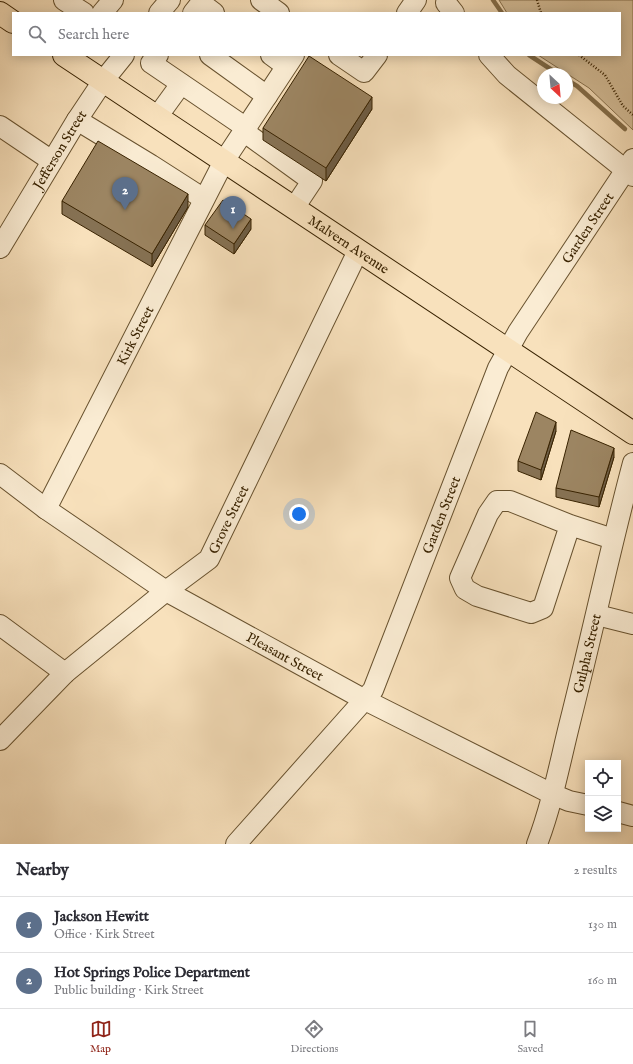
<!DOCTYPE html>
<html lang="en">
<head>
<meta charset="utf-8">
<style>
  :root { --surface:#fff; --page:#f7f7f7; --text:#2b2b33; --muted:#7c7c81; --line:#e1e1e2; --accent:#8f2418 }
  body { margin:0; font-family:"IM FELL English",serif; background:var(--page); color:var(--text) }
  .controls { position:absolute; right:12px; bottom:12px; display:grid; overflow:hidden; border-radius:0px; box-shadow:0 2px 10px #0003 }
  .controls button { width:36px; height:36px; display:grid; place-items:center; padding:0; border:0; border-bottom:1px solid var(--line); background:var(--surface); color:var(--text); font:20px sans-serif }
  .compass { position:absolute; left:537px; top:68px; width:36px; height:36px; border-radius:50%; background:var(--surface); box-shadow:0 2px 10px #0003; rotate:154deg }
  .you { position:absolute; left:299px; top:514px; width:14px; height:14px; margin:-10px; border:3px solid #fff; border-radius:50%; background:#1a73e8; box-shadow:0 0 0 6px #1a73e833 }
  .badge { display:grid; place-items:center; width:26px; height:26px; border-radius:50%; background:var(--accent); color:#fff; font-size:13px; font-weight:700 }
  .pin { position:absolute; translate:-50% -33px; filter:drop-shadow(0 1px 2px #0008) }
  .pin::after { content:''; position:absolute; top:21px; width:14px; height:12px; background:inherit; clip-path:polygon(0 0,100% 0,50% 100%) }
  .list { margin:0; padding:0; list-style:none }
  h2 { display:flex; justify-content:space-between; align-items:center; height:52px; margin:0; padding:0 16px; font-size:17px }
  h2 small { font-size:13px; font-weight:400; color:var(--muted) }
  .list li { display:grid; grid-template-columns:26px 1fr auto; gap:12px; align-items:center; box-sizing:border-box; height:56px; padding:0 16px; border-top:1px solid var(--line) }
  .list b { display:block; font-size:15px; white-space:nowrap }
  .list p { margin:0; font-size:13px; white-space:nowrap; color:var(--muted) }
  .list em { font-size:13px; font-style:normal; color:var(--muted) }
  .icon { flex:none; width:22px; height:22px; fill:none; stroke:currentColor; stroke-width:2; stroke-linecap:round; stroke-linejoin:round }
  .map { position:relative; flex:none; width:633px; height:844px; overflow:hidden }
  .search { position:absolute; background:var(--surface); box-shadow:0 2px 10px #0003; left:12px; right:12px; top:12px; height:44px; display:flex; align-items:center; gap:10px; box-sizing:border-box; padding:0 14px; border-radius:0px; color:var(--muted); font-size:15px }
  .sheet { height:164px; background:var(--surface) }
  nav { display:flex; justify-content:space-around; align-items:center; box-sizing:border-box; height:56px; border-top:1px solid var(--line); background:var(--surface); font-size:11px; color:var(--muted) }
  nav a { display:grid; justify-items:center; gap:2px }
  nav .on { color:var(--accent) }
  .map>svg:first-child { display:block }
  .green { fill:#d7c19c; stroke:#88724e }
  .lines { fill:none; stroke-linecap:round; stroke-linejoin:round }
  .stream { stroke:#846e4a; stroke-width:4.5 }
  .minor-casing { stroke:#68522f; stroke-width:22 }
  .major-casing { stroke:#382200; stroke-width:24 }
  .path { stroke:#382200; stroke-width:2.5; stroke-dasharray:1 2; stroke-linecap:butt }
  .minor { stroke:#faecd3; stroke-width:20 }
  .major { stroke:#f8e1bc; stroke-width:22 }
  .wall { fill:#867254; stroke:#382200 }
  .shaded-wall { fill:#6d5d45; stroke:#382200 }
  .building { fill:#9c8562; stroke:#382200 }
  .labels { text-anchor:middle; stroke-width:3; stroke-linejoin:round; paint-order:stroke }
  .street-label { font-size:14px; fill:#382200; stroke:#faecd3 }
</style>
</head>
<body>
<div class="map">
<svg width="633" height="844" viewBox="0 0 633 844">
  <rect width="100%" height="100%" fill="#f8e1bc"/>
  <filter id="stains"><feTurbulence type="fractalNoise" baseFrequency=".005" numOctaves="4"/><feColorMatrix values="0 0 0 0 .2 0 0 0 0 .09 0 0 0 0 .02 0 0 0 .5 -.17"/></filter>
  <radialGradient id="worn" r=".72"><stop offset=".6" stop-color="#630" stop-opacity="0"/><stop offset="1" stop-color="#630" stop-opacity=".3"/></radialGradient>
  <polygon class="green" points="499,0 633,0 633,130 589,88 538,55 620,55 620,13 507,13"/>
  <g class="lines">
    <g class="stream">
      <polyline points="493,0 502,13"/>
      <polyline points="529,55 558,74"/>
      <polyline points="567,80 577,86 625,129"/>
    </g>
    <g class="minor-casing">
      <g id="minor">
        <polyline points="64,0 84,13"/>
        <polyline points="261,0 279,13"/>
        <polyline points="446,3 454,13"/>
        <polyline points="102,13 113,0"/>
        <polyline points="159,13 170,0"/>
        <polyline points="193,13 201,3 214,13"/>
        <polyline points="407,13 416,0"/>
        <polyline points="158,55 151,63 245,127 250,136 312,181 294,208"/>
        <polyline points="210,55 267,96"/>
        <polyline points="271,55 286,66"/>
        <polyline points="339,55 364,72 377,55"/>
        <polyline points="489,55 507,75 633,176"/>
        <polyline points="157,117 181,84"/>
        <polyline points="77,120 151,165 204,199"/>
        <polyline points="0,126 52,161"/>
        <path id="s1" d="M0,248L77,120L103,81L124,55"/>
        <path id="s2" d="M0,474L46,509L166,591L365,700L552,794L569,801L588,805"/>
        <path id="s3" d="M46,509L224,161L294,55"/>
        <polyline points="570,525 543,608 531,613 477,596 465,589 460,578 488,514 497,501 510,501 570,525 613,539"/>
        <polyline points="597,615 633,624"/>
        <polyline points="0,625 65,673"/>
        <path id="s4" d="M0,740L65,673L166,591L209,559L358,251"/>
        <polyline points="618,812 633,816"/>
        <path id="s5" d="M236,844L373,690L498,368L518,332L633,159"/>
        <path id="s6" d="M537,844C552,805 560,762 570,722C592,635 610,549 633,463"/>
      </g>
    </g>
    <g class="major-casing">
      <g id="major">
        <polyline points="0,13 13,22"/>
        <path id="s7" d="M64,55L633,433"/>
      </g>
    </g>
    <g class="path">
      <polyline points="537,0 541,13"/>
      <polyline points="579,55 605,75 623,106 633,115"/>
    </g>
    <use href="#minor" class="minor"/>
    <use href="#major" class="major"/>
  </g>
  <g class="wall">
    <polygon points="372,109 326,181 263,140 263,128"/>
    <polygon points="62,201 188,207 152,267 62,214"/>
    <polygon points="205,225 251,229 234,254 205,235"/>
    <polygon points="556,431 541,480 518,471 518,461"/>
    <polygon points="614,457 599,507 556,497 556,488"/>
  </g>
  <g class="shaded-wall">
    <polygon points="372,97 372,109 326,181 326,168"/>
    <polygon points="188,194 188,207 152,267 152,254"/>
    <polygon points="251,219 251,229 234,254 234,244"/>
    <polygon points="556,422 556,431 541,480 541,470"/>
    <polygon points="614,448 614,457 599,507 599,497"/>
  </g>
  <g class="building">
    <polygon points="309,56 372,97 326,168 263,128"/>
    <polygon points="98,141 188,194 152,254 62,201"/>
    <polygon points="223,200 251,219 234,244 205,225"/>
    <polygon points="536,412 556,422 541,470 518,461"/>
    <polygon points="571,430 614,448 599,497 556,488"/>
  </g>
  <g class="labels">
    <g class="street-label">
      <text dy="5" stroke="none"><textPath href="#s1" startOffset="115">Jefferson Street</textPath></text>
      <text dy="5" stroke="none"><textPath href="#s5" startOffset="718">Garden Street</textPath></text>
      <text dy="5" stroke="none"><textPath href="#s7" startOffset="342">Malvern Avenue</textPath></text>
      <text dy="5" stroke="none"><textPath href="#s3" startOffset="195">Kirk Street</textPath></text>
      <text dy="5" stroke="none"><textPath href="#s5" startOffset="394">Garden Street</textPath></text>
      <text dy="5" stroke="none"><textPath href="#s4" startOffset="321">Grove Street</textPath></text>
      <text dy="5" stroke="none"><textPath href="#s6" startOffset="197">Gulpha Street</textPath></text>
      <text dy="5" stroke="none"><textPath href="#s2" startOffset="339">Pleasant Street</textPath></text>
    </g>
  </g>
  <rect width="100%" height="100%" filter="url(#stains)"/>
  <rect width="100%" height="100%" fill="url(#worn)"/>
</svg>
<div class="controls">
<button><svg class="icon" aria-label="locate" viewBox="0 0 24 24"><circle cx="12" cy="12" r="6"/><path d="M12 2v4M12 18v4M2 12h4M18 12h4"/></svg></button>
<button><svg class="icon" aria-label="layers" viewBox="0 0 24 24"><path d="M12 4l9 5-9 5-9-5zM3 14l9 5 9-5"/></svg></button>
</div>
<svg class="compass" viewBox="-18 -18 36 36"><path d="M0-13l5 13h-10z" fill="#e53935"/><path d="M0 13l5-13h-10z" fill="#7c7c81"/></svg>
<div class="you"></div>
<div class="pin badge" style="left:233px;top:229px;background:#5c6f8a">1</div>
<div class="pin badge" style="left:125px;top:210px;background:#5c6f8a">2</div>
<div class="search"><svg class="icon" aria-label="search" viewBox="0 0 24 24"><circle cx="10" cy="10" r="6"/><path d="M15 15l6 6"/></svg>Search here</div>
</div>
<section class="sheet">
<h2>Nearby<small>2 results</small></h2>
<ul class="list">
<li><span class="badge" style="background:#5c6f8a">1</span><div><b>Jackson Hewitt</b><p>Office · Kirk Street</p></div><em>130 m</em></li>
<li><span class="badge" style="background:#5c6f8a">2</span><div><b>Hot Springs Police Department</b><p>Public building · Kirk Street</p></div><em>160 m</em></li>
</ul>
</section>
<nav>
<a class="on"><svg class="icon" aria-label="map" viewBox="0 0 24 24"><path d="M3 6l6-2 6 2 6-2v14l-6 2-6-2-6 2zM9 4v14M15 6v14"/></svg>Map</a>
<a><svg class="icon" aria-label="directions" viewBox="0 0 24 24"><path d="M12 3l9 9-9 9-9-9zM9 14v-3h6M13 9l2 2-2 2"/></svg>Directions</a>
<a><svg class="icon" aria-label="saved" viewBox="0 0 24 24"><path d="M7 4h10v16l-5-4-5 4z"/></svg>Saved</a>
</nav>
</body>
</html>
